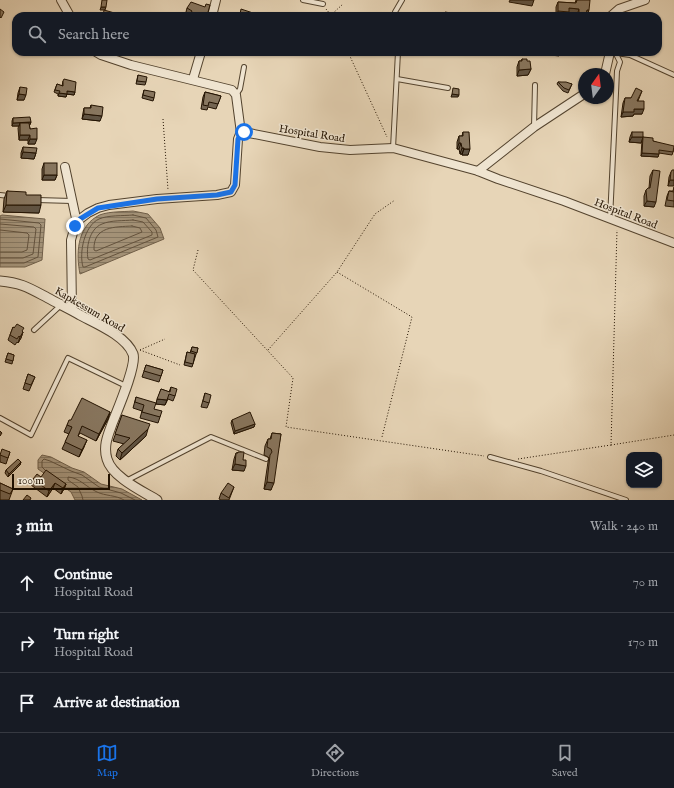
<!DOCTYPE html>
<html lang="en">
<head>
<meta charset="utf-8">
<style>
  :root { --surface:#171b24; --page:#242831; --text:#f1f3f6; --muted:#9ea1a6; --line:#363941; --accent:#1a73e8 }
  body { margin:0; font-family:"IM FELL English",serif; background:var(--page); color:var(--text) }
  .controls { position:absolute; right:12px; bottom:12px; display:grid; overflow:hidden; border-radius:8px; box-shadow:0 1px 3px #0004 }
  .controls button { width:36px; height:36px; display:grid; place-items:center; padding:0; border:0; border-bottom:1px solid var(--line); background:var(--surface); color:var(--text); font:20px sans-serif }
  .compass { position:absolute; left:578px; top:68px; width:36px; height:36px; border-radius:50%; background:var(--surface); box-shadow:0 1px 3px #0004; rotate:14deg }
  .scale { position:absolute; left:12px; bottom:10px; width:98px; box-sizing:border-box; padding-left:4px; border:2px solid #221201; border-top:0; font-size:11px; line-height:14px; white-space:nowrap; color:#221201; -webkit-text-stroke:3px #efe4d0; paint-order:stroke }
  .stop { position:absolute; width:12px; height:12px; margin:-9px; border:3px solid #1a73e8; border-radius:50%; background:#fff }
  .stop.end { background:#1a73e8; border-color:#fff; box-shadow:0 1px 4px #0008 }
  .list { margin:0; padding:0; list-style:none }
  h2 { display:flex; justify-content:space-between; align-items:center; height:52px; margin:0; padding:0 16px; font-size:17px }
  h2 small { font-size:13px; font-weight:400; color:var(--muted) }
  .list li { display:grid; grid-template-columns:26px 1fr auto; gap:12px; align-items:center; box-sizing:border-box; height:60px; padding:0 16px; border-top:1px solid var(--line) }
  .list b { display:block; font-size:15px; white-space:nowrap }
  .list p { margin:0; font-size:13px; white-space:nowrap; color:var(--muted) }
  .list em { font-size:13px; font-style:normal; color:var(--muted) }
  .icon { flex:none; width:22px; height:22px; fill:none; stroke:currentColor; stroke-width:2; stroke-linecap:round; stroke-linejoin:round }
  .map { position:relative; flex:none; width:674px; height:500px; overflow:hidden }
  .search { position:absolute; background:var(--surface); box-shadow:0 1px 3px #0004; left:12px; right:12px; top:12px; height:44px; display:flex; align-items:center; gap:10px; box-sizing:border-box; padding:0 14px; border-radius:12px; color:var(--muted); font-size:15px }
  .sheet { height:232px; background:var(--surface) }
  nav { display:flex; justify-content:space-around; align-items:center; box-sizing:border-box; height:56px; border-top:1px solid var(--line); background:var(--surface); font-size:11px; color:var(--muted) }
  nav a { display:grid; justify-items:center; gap:2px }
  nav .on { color:var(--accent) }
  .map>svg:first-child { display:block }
  .water { fill:url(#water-rules); stroke:#705f49 }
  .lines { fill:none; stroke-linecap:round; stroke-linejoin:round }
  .shore { stroke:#63523d; stroke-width:1 }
  .service-casing { stroke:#53432e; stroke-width:6 }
  .minor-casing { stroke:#53432e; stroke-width:10 }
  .tertiary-casing { stroke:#53432e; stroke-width:11 }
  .path { stroke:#221201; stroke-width:1; stroke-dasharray:1 2; stroke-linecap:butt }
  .service { stroke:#efe4d0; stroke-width:4 }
  .minor { stroke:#efe4d0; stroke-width:8 }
  .tertiary { stroke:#efe4d0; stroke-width:9 }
  .wall { fill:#756653; stroke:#221201 }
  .shaded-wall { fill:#5f5343; stroke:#221201 }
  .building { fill:#887760; stroke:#221201 }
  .route { stroke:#1a73e8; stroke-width:5 }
  .labels { text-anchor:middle; stroke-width:3; stroke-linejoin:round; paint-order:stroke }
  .street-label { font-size:11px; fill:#221201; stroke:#efe4d0 }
</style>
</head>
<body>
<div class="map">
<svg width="674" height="500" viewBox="0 0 674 500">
  <defs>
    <pattern id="water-rules" width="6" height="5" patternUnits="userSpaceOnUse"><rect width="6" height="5" fill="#a49379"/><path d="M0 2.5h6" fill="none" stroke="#857761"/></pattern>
  </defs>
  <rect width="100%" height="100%" fill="#e7d5b7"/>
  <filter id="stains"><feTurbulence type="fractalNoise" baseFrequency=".005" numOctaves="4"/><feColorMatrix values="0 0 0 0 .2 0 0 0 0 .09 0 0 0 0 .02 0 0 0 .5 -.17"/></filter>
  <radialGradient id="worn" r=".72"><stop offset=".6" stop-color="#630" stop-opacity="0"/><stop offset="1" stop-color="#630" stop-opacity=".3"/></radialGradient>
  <g class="water">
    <path d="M133,211L148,214L160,228L164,239L80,274C76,254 77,229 96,217C104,211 123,212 133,211Z"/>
    <polygon points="2,215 45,219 42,260 25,267 0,267 0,216"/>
    <polygon points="42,455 51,457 72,468 84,472 101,484 122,489 142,500 75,500 71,492 38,469 38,460"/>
  </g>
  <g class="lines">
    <g class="shore">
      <path d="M133,215L146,218L156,230L158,237L85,267H83C79,253 84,226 99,219C108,215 123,216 133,215Z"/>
      <polyline points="0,219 39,223 41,225 38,257 24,263 0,263"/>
      <path d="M133,220L143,222L152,232V235L90,260L88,259C86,248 89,229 102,224C111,220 123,221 133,220Z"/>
      <polyline points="0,224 34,227 36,229 33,254 23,258 0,258"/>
      <path d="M132,226L140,228L142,232L96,251L94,250C93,226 115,227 132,226Z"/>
      <polyline points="0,230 27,233 29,235 27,250 22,252 0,252"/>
      <polyline points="45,470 42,467 42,461 44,459 50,461 71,471 82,475 99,487 121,493 135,500"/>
      <path d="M83,500L82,496L78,487L68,480V477C80,478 86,487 97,492C105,496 116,495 124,500"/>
    </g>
    <g class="service-casing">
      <g id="service">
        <polyline points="303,0 323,4"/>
        <polyline points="394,16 395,12 402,0"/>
        <polyline points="616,53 630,55 674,75"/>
        <polyline points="397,79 448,88"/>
        <polyline points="236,95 240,89 244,67"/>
        <polyline points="534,127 535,85"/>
        <polyline points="393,148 398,52"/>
        <polyline points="0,195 9,196"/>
        <polyline points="37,200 72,201"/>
        <polyline points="610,219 616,93 617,71 620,62 615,52"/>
        <polyline points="34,330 61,305"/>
        <polyline points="0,418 31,435 68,358 126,386"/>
        <polyline points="490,457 541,471 626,500"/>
        <polyline points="126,481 211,437 266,459"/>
      </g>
    </g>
    <g class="minor-casing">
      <g id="minor">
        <polyline points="61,0 70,16"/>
        <polyline points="212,16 216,0"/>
        <polyline points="611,16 619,9 645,0"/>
        <polyline points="96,52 101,55 131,65 232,90 236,95 241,133"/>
        <polyline points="605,74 610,52"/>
        <polyline points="193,79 201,52"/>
        <polyline points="65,167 77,223"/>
        <polyline points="478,171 534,127 584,94"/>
        <polyline points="72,310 71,240 75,226 80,219 88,213 98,208 109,205 157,199 217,195 231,192 235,185 238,139 240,134 244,132 320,147 350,150 393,148 478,171 498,179 564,201 674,243"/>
      </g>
    </g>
    <g class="tertiary-casing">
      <path id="tertiary" d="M0,281C22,283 29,288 48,298C59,304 70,309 80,315C97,324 126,336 133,354C137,365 117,411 112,424C108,435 103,446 107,459C112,477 142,491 157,500"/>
    </g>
    <g class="path">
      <polyline points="326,9 331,15"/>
      <polyline points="331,16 331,15 343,4"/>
      <polyline points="348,52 387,137"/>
      <polyline points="163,119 168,190"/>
      <polyline points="198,250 193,270 293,378 286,427 484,456"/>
      <polyline points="337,272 412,317 382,437"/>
      <polyline points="140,350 180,365"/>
      <polyline points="140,350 165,339"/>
      <polyline points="268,350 337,272 375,214 395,200"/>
      <polyline points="611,445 674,435"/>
      <polyline points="518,459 611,445 617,230"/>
    </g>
    <use href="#service" class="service"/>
    <use href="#minor" class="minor"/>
    <use href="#tertiary" class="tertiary"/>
  </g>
  <g class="wall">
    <polygon points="576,0 587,0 587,16 577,16 577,15 568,14 567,16 556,16 556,7 558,2 575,3"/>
    <polygon points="187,8 208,12 210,16 190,16 190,15 186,12"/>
    <polygon points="522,59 527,61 531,69 528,75 517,76 517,67 519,61 521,61"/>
    <polygon points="138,75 146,82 145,85 136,84"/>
    <polygon points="63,81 75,92 74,95 67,94 66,97 58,96 58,94 54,92 57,84 62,86"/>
    <polygon points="558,82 572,84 568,93 563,91 557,84"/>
    <polygon points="20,87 24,100 17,100 18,93"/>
    <polygon points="144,90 154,98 153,101 142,98"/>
    <polygon points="642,91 638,101 642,114 634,114 633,116 621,117 623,103 625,98 631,98"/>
    <polygon points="205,92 221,96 216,109 208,107 207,110 201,109 203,97"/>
    <polygon points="91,105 100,121 82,119 83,113 84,108 90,108"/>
    <polygon points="13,118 31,122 29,125 35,144 28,144 28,140 19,140 18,128 19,126 12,126 12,121"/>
    <polygon points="463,132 468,155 462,155 462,154 460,154 459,149 457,149 457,142 459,136 462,136"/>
    <polygon points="632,132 643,137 641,143 629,142 630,137"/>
    <polygon points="643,137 674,149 672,155 659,153 658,157 641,156 642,140"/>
    <polygon points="23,147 36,153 34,159 21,158 21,153"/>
    <polygon points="44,163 57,175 55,180 42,180 42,169"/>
    <polygon points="653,170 654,207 644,206 644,196 646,190 649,188 650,176"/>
    <polygon points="674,170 668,186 669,177 671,172"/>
    <polygon points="674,187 674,207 665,206 667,196 669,191 673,191"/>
    <polygon points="7,191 26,195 39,213 3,212 4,199"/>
    <polygon points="13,327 23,332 21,338 18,343 17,342 15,345 8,340"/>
    <polygon points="192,347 198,348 192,367 184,365 187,352 190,353"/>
    <polygon points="8,353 14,355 12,364 5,362"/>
    <polygon points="146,365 163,370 159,382 142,377"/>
    <polygon points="28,374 35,377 29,391 23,389"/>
    <polygon points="171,387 175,396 173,401 168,399 165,405 156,404 161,389 169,392"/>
    <polygon points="205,393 209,403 207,408 201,407"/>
    <polygon points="136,397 154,409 160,417 158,423 140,418 142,411 133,408"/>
    <polygon points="110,412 108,419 96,441 80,433 78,436 84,447 79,457 62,449 69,434 64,432 67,425 71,420"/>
    <polygon points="122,415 146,436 120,460 116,456 118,449 124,444 113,441"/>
    <polygon points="232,420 255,424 254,427 234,434 231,423"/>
    <polygon points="272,433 281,434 271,490 264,489 268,462 269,458 268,457 264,455 265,446 268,439 270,439"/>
    <polygon points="10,452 6,464 0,462 0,454"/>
    <polygon points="238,452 243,460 244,471 232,470 234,459 236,453 237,453"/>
    <polygon points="21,462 20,465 8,477 5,473 6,470"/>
    <polygon points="41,477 66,484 64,489 61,494 53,488 47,497 31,485 33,479"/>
    <polygon points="0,483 13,489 9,500 0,500"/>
    <polygon points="234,487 229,500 221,500 219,499 221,493"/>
  </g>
  <g class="shaded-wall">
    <polygon points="510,0 534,0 532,6 509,2"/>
    <polygon points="101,7 106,7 105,10 100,10"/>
    <polygon points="569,8 579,9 577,15 568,14 567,16 556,16 558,11"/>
    <polygon points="587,10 589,10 587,16 578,16 579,13"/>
    <polygon points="552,52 560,52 559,56 551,55"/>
    <polygon points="531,69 528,75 517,76 519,70"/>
    <polygon points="67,91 75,92 74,95 66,94"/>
    <polygon points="59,93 67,94 66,97 58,96"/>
    <polygon points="19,94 26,95 24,100 17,100"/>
    <polygon points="452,94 459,95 458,97 451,97"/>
    <polygon points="634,109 644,109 642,114 634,114 633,116 621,117 623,112"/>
    <polygon points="84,114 102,116 100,121 82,119"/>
    <polygon points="31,122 30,125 20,126 20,123 19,126 12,126 13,123"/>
    <polygon points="20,135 30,135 28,140 19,140"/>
    <polygon points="632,137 643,137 641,143 629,142"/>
    <polygon points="30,139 37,139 35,144 28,144"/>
    <polygon points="459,143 461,143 459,149 457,149"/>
    <polygon points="462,148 464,148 462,154 460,154"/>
    <polygon points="464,149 470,149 468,155 462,155"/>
    <polygon points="23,152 36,153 34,159 21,158"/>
    <polygon points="642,153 659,154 658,157 641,156"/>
    <polygon points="44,175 57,175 55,180 42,180"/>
    <polygon points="670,180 674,180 674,186 668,186"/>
    <polygon points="647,201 656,202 654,207 644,206"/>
    <polygon points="6,205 41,205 39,213 3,212"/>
    <polygon points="23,332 21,338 18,343 20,337"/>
    <polygon points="157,399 167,400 165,405 156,404"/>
    <polygon points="110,412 108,419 96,441 99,434"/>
    <polygon points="255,424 254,427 234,434 235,431"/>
    <polygon points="148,429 146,436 120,460 122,453"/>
    <polygon points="87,440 84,447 79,457 82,450"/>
    <polygon points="21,462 20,465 8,477 9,474"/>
    <polygon points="235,464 246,466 244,471 232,470"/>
    <polygon points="267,482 274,483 271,490 264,489"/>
    <polygon points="55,483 53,488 47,497 49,491"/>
    <polygon points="66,484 64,489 61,494 63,488"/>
  </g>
  <g class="building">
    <polygon points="102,0 107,0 106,7 101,7"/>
    <polygon points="577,0 590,0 589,10 587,10 586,14 579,13 579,9 569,8 569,12 558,11 558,2 576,3"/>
    <polygon points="191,2 205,7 206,4 210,5 208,12 210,16 194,16 191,13 192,11 187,8"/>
    <polygon points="0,9 4,12 1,18 0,17"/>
    <polygon points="241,9 256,14 255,16 244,16 240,14"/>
    <polygon points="104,10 125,16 103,16"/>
    <polygon points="445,12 451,13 451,15 454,15 454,16 445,16"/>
    <polygon points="522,59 527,59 527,61 530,61 531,69 519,70 519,61 522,61"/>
    <polygon points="138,75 147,77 146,82 137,81"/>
    <polygon points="64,79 76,82 75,92 67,91 67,94 59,93 60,91 55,90 57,84 63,86 63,81"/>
    <polygon points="558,82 566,82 572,84 569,90 564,88"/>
    <polygon points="20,87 27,88 26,95 19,94"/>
    <polygon points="453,88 459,89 459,95 452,94"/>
    <polygon points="636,88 642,91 637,101 644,101 644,109 634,109 634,112 623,112 625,98 631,98"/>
    <polygon points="144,90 155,92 154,98 143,95"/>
    <polygon points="205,92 221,96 218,104 209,102 208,106 203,105"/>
    <polygon points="91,105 103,107 102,116 84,114 84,108 91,108"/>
    <polygon points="30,117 31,122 13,123 13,118"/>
    <polygon points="20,123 29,123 30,129 37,128 37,139 30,139 30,135 20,135"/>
    <polygon points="463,132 469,132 470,149 464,149 464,148 462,148 461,143 459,143 459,136 463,136"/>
    <rect x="632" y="132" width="11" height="5"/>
    <polygon points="643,137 653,138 653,141 674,146 673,152 659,150 659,154 642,153"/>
    <polygon points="23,147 37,148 36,153 23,152"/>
    <rect x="44" y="163" width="13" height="12"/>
    <polygon points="653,170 660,171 656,202 647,201 646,190 648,188 650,188"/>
    <polygon points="672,170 674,170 674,180 670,180 671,172"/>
    <polygon points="7,191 26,192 26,195 41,195 41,205 6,205"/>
    <polygon points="669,191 674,192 674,201 667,200"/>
    <polygon points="17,324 24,328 22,331 23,332 20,337 19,336 17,339 10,335 13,327 14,328"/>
    <polygon points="192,347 198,348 197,353 191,351"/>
    <polygon points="187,352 195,354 193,364 185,362"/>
    <polygon points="8,353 14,355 13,361 6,359"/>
    <polygon points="146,365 163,370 161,376 144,371"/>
    <polygon points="28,374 35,377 31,385 25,383"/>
    <polygon points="171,387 177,389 175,396 169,394 167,400 157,399 161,389 170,392"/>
    <polygon points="205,393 211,395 209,403 203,401"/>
    <polygon points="136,397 156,403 154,409 162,411 160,417 142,412 144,405 135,402"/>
    <polygon points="82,398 110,412 99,434 82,426 78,436 87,440 82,450 65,442 72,427 67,425 69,420 71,420"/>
    <polygon points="250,412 255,424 235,431 232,420"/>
    <polygon points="122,415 150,424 148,429 122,453 118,449 130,438 115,434"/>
    <polygon points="0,431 2,433 0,436"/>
    <polygon points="272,433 281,434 274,483 267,482 270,455 272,452 271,449 267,447 268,439 271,439"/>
    <polygon points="2,449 10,452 8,458 0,455"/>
    <polygon points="238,452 244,452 243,460 246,460 246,466 235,464 236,453 238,453"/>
    <polygon points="18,459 21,462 9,474 6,470"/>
    <polygon points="46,470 66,484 63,488 55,483 49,491 33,479 37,474 41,477"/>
    <polygon points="0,483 13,489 10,494 0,490"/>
    <polygon points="228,483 234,487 229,498 221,493"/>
    <polygon points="27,495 31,498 30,500 23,500"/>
  </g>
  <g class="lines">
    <polyline class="route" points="75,226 80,219 98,208 157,199 217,195 231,192 235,185 238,139 241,133 244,132"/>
  </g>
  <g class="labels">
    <g class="street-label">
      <text transform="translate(312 133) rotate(9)" y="4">Hospital Road</text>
      <text transform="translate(626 213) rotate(21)" y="4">Hospital Road</text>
      <text transform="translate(90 309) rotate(30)" y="4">Kapkessum Road</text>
    </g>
  </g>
  <rect width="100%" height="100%" filter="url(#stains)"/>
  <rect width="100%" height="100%" fill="url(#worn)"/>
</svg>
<div class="controls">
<button><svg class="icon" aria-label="layers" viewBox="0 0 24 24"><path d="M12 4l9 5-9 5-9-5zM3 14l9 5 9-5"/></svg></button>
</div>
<svg class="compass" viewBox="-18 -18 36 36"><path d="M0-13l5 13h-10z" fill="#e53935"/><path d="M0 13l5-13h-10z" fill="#9ea1a6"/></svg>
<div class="scale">100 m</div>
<div class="stop" style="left:244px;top:132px"></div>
<div class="stop end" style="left:75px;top:226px"></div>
<div class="search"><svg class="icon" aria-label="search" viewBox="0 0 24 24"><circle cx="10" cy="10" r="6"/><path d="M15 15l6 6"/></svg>Search here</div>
</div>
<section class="sheet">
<h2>3 min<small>Walk · 240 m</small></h2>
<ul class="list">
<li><svg class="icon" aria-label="ahead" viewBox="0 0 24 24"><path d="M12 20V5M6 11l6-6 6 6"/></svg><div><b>Continue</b><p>Hospital Road</p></div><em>70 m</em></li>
<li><svg class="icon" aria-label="right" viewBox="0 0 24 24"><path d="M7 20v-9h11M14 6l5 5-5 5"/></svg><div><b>Turn right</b><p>Hospital Road</p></div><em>170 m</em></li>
<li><svg class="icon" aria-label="arrive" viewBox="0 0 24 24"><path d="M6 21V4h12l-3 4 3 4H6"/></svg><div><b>Arrive at destination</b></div></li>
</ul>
</section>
<nav>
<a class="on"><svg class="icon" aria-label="map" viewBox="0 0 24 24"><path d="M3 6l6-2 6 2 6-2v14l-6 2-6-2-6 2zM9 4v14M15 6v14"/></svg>Map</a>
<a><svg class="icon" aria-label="directions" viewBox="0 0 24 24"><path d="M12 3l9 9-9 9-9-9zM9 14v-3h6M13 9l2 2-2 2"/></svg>Directions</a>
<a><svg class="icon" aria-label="saved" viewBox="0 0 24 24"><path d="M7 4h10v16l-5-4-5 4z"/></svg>Saved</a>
</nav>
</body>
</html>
